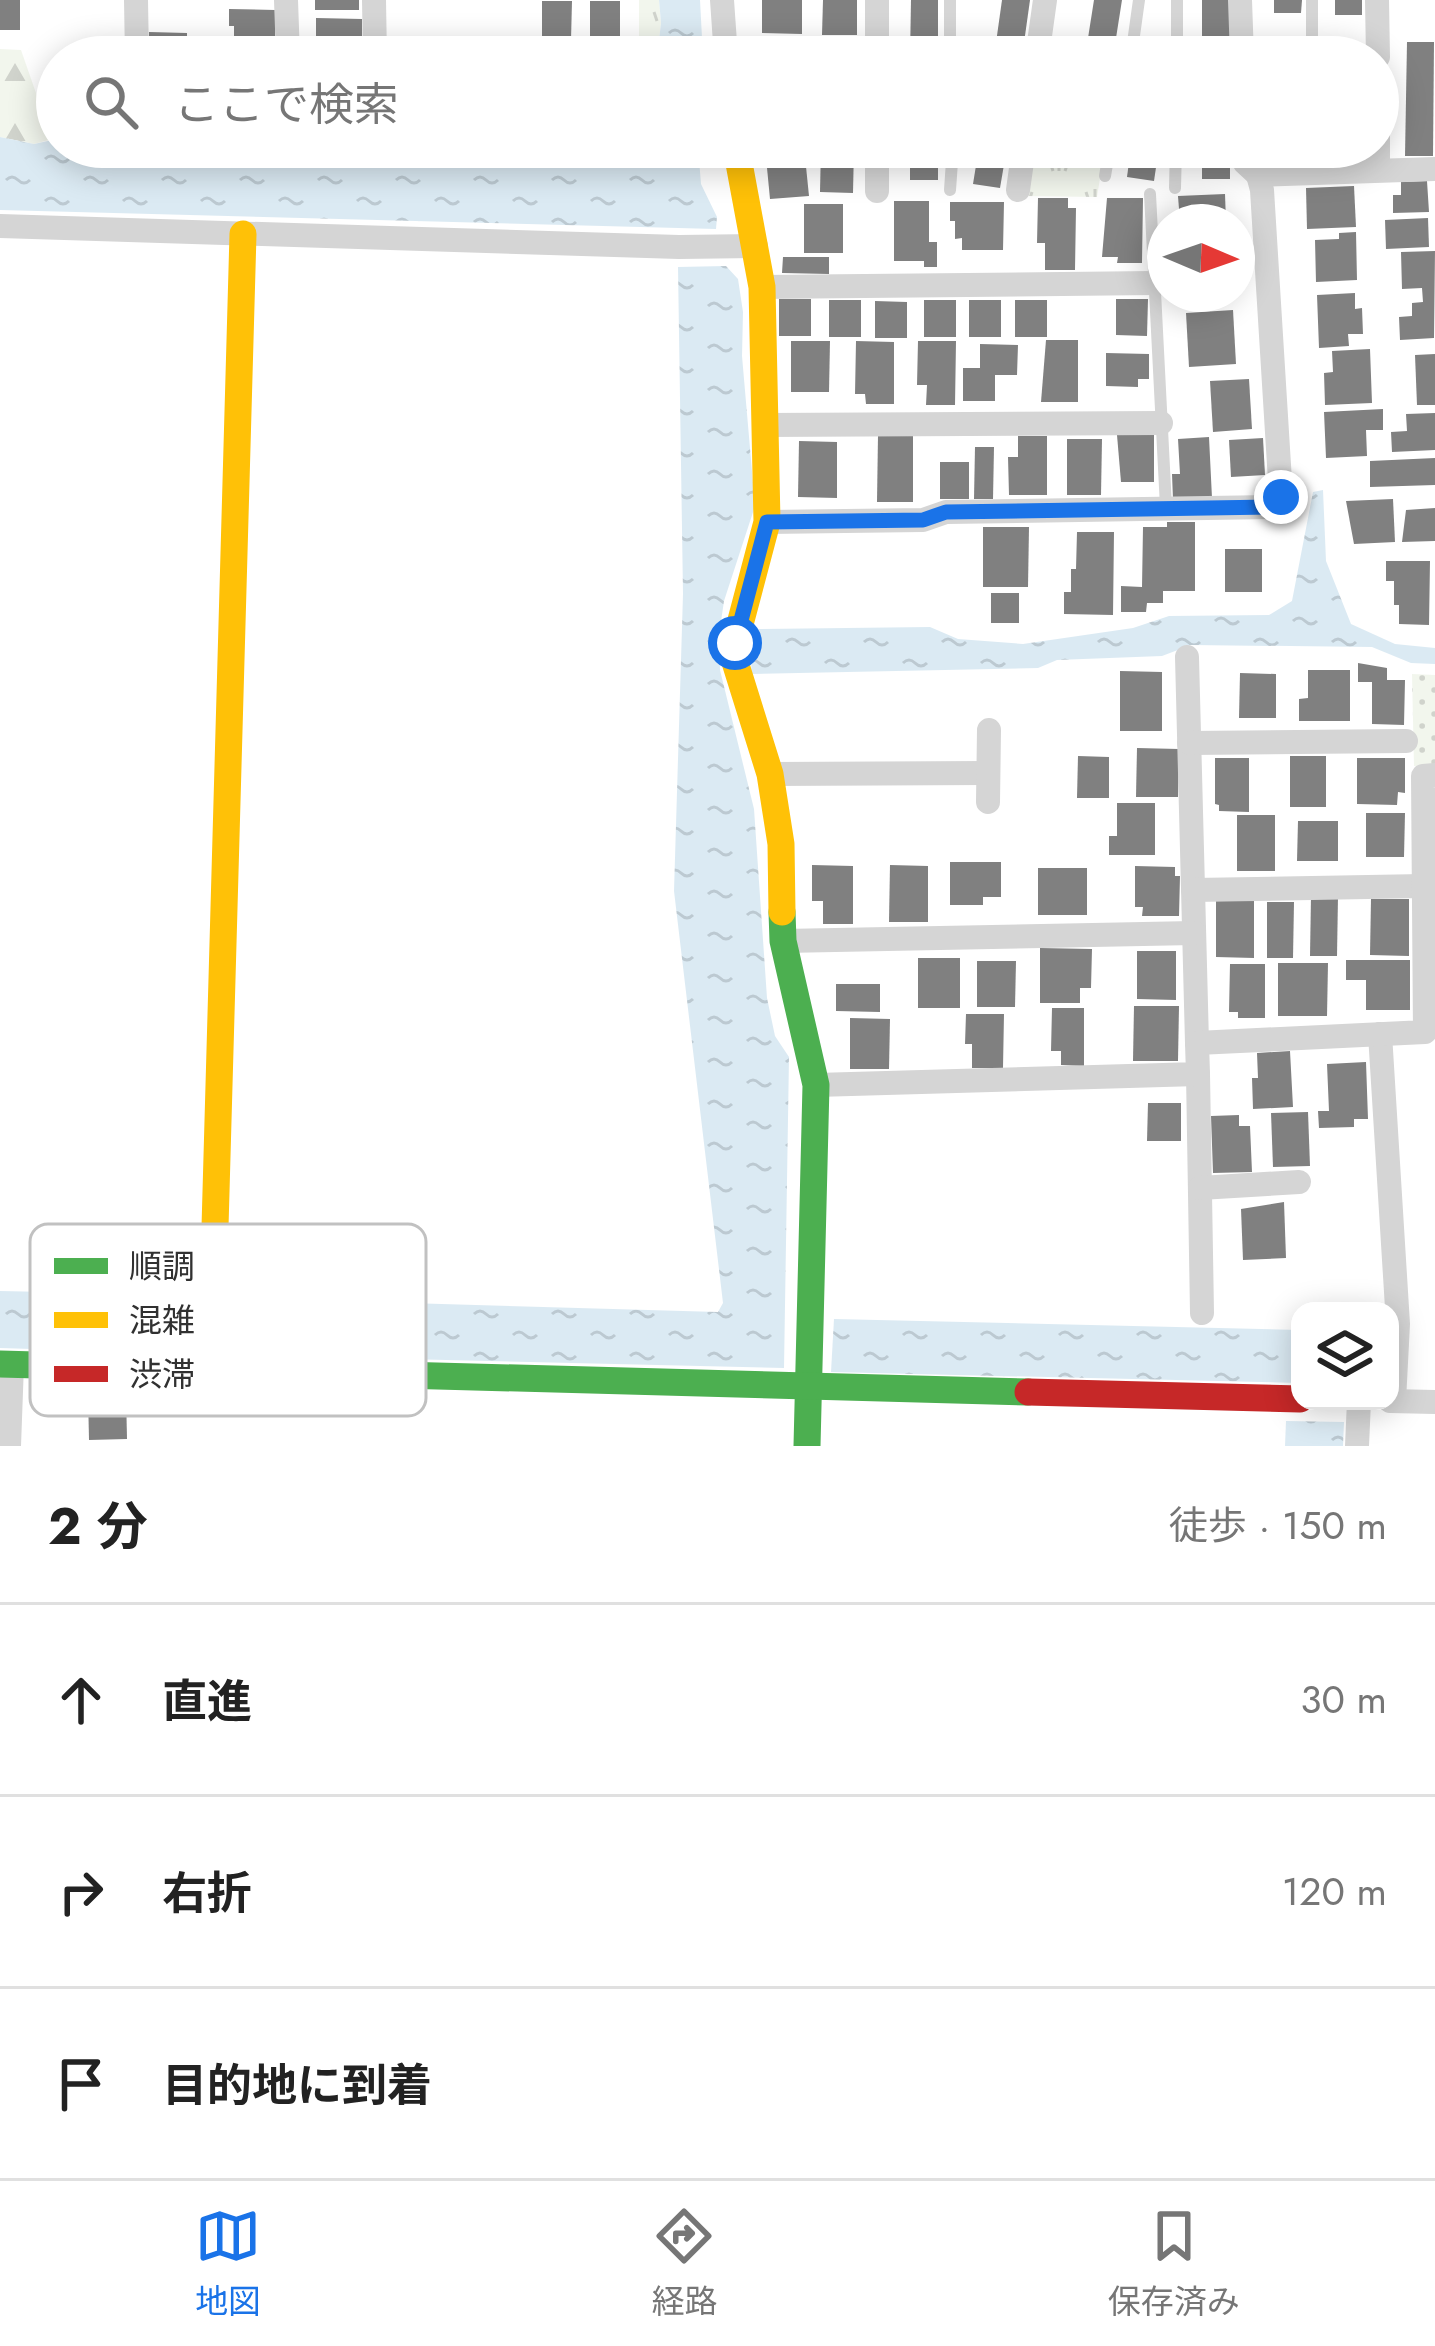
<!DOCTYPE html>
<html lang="ja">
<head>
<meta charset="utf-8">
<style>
  :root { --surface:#fff; --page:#f6f6f6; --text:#222; --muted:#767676; --line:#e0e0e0; --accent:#1a73e8 }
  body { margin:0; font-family:Jost,"Noto Sans JP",sans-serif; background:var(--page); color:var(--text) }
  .controls { position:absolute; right:36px; bottom:36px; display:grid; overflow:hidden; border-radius:24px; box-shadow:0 6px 30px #0003 }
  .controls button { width:108px; height:108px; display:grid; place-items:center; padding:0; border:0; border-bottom:3px solid var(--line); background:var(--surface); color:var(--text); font:60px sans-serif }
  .compass { position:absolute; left:1147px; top:204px; width:108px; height:108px; border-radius:50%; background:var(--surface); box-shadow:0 6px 30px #0003; rotate:92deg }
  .stop { position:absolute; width:36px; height:36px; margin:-27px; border:9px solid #1a73e8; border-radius:50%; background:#fff }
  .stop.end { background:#1a73e8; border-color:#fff; box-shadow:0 3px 12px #0008 }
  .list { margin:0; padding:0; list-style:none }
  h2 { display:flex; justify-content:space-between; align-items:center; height:156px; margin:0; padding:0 48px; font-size:51px }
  h2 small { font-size:39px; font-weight:400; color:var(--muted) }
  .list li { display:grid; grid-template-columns:78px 1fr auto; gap:36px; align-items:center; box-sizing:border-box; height:192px; padding:0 48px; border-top:3px solid var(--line) }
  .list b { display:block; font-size:45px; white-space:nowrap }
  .list em { font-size:39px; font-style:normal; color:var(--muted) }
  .icon { flex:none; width:66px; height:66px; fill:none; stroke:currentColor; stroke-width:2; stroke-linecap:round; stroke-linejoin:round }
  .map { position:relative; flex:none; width:1435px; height:1446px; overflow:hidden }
  .search { position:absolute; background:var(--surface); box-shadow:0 6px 30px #0003; left:36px; right:36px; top:36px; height:132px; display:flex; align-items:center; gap:30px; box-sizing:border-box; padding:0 42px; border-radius:66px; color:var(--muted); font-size:45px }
  .sheet { height:732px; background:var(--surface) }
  nav { display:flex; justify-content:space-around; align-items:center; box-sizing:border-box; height:168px; border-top:3px solid var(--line); background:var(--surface); font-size:33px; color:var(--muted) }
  nav a { display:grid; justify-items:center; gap:6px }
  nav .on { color:var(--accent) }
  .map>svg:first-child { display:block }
  .grass { fill:url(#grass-tufts) }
  .forest { fill:url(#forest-firs) }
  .garden { fill:url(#garden-dots) }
  .water { fill:url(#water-ripples) }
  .building { fill:#808080 }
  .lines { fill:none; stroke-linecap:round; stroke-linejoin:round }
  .lane { stroke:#d5d5d5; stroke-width:12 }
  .street { stroke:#d5d5d5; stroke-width:24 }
  .fast { stroke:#4caf50; stroke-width:27 }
  .slow { stroke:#ffc107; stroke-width:27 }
  .jam { stroke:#c62828; stroke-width:27 }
  .route { stroke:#1a73e8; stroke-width:15 }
  .key { fill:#fff; stroke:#c1c1c1; stroke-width:3 }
  .key-label { font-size:33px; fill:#313131 }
</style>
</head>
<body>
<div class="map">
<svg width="1435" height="1446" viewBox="0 0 1435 1446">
  <defs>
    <pattern id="grass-tufts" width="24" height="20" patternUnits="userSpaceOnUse" patternTransform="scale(3)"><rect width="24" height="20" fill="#f2f6ed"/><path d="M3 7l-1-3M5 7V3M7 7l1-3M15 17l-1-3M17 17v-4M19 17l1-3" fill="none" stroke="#d0d3cc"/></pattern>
    <pattern id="forest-firs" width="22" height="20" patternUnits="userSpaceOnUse" patternTransform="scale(3)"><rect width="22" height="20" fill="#f2f6ed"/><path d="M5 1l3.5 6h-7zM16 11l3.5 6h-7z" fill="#d0d3cc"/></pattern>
    <pattern id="garden-dots" width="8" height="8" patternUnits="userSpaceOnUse" patternTransform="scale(3)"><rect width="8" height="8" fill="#f2f6ed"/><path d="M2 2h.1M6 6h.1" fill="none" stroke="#d0d3cc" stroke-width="1.8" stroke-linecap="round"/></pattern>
    <pattern id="water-ripples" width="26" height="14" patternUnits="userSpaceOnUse" patternTransform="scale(3)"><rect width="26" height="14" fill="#dbeaf3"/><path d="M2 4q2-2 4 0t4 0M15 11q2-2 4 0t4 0" fill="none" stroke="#bcc9d1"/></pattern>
  </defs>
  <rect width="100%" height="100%" fill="#fff"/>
  <g class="grass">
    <polygon points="639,0 659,0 661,23 657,57 534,57 534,52 639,51"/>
    <polygon points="1033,147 1105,147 1097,197 1026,196"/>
  </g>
  <polygon class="forest" points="0,49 21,50 52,139 34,144 0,137"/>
  <polygon class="garden" points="1412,674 1435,675 1435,765 1414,766"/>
  <g class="water">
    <polygon points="659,0 700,0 703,57 657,57 661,23"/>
    <polygon points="0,137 34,144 57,139 57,147 141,147 166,156 224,157 278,147 290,155 348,157 357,147 698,147 701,184 717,217 716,229 0,210"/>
    <polygon points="726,266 738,279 743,312 742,356 755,506 724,601 719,635 720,670 754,809 767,998 775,1036 789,1057 784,1368 233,1355 236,1298 718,1312 723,1303 674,891 683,594 678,267"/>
    <polygon points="1323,490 1326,561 1351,624 1395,644 1435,648 1435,664 1411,663 1372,647 1191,645 1162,656 1057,660 1038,668 751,674 753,629 930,627 958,639 1023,644 1133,628 1169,616 1269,615 1292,601 1313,492"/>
    <polygon points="0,1291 192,1295 191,1354 0,1348"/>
    <polygon points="834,1319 1300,1330 1300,1383 831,1372"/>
    <polygon points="1286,1421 1344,1422 1343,1446 1285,1446"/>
  </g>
  <g class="building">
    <rect x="0" y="0" width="20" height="30"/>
    <rect x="315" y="0" width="44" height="10"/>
    <polygon points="762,0 802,0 802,34 762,33"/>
    <polygon points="823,0 857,0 857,35 822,35"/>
    <polygon points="911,0 938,0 938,57 910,57"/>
    <polygon points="1002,0 1030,0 1022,57 994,57"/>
    <polygon points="1094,0 1122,0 1113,57 1085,57"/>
    <rect x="1202" y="0" width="28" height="57"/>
    <polygon points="1274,0 1302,0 1301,13 1274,13"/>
    <rect x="1335" y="0" width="27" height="15"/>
    <polygon points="542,1 572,1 571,40 542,39"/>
    <polygon points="590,1 620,1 620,40 590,39"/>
    <polygon points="229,9 275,10 275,57 239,57 239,38 234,38 234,26 229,26"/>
    <polygon points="316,18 362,19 362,57 316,56"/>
    <polygon points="149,32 187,33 187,57 149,57"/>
    <rect x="819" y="40" width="38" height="17"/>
    <rect x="1275" y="41" width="27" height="16"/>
    <polygon points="752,42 781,42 780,57 752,57"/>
    <polygon points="1407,42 1434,42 1433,156 1405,156"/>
    <polygon points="1335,43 1363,44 1363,57 1335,57"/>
    <polygon points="765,147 804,147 809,196 770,199"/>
    <polygon points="821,147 854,147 853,193 820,192"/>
    <rect x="910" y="147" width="28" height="33"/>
    <polygon points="979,147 1007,147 1000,188 973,184"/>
    <polygon points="1131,147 1159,147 1154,181 1127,177"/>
    <rect x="1202" y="147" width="28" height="32"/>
    <rect x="1274" y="147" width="27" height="9"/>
    <rect x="1334" y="147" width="28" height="11"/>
    <polygon points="1427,181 1429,212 1393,213 1393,195 1401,195 1401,182"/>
    <polygon points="1354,186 1356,227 1307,229 1306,188"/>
    <polygon points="1225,194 1226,222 1180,222 1178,196"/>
    <polygon points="1038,198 1068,198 1068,208 1076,208 1075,270 1045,270 1045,243 1037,243"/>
    <polygon points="1107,198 1143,198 1142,263 1117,263 1118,257 1102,257"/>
    <polygon points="894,201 929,201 929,242 937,242 937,267 924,267 924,261 894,261"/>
    <polygon points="950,202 1004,202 1003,250 962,250 962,238 955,239 955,221 950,221"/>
    <rect x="804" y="204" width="39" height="49"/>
    <polygon points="1428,218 1429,247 1386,249 1385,220"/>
    <polygon points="1356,232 1357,280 1316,282 1315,240 1339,239 1339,233"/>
    <polygon points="1435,251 1434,338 1400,340 1399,317 1412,316 1412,303 1423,302 1422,288 1402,289 1401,252"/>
    <polygon points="783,257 829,257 829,274 782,273"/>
    <polygon points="1355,293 1355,309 1362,308 1363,334 1348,334 1349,346 1319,348 1317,295"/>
    <rect x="779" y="299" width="32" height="37"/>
    <polygon points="1116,299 1148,299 1147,336 1116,335"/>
    <rect x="829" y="300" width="32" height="37"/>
    <rect x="924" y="300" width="32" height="37"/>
    <rect x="969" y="300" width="32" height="37"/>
    <rect x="1015" y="300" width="32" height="37"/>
    <polygon points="875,301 907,302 907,338 875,338"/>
    <polygon points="1233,310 1236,364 1189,367 1186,313"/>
    <polygon points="1046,340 1078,340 1078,402 1041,402"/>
    <polygon points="791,341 830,341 829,392 791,392"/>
    <polygon points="856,341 894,342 894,404 866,404 865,394 855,394"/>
    <polygon points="918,341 956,341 955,405 926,405 927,385 917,385"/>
    <polygon points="980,344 1018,345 1017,375 995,375 995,401 963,401 963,368 980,368"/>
    <polygon points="1370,349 1372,403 1325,405 1324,373 1333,372 1332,351"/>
    <polygon points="1106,353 1149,354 1149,379 1138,379 1138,387 1106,386"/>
    <polygon points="1435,354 1435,405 1417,405 1415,355"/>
    <polygon points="1249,379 1252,429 1213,432 1210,381"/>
    <polygon points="1383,409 1383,430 1366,430 1367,456 1326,458 1324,412"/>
    <polygon points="1435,413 1435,450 1392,452 1391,432 1407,431 1406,414"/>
    <polygon points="878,435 913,435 913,502 877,502"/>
    <polygon points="1117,435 1154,435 1154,482 1121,482"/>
    <polygon points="1018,436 1047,436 1047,495 1009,495 1008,457 1018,457"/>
    <polygon points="1209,437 1212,498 1173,500 1172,474 1180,474 1178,439"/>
    <polygon points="1263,438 1265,475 1231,477 1229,440"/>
    <polygon points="1067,439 1102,439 1101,495 1067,495"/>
    <polygon points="799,441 837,442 837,498 798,497"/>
    <polygon points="975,447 994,447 993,499 974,499"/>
    <polygon points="1435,458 1435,485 1370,487 1370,461"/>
    <rect x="940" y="462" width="29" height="37"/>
    <polygon points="1393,499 1395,542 1354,544 1346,501"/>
    <polygon points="1435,508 1435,541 1402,542 1406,510"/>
    <polygon points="1167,522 1195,522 1195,591 1163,591 1163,603 1147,603 1146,612 1121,612 1121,586 1142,587 1143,527 1167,527"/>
    <polygon points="983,527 1029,527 1028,587 983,587"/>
    <polygon points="1077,532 1114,532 1113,615 1064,614 1064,592 1071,592 1071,569 1076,569"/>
    <rect x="1225" y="549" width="37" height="43"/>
    <polygon points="1386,561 1430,561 1429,625 1399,624 1399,605 1394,605 1394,581 1386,581"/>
    <rect x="991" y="593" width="28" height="30"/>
    <polygon points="1358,663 1387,668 1387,680 1405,680 1404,725 1372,724 1372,682 1358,682"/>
    <polygon points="1308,670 1350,670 1350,721 1299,721 1299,699 1308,698"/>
    <polygon points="1120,671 1162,672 1162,731 1120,731"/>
    <polygon points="1240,673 1276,674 1276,718 1239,718"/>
    <polygon points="1137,748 1179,749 1178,797 1136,797"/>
    <polygon points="1078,756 1109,757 1109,798 1077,798"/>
    <rect x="1290" y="756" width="36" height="51"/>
    <polygon points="1215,758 1249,758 1249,812 1219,811 1219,805 1215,804"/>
    <polygon points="1357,758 1405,758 1405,793 1398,792 1397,805 1357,804"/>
    <polygon points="1117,803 1155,803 1155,855 1109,855 1109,836 1117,836"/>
    <polygon points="1366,813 1405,813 1404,857 1366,857"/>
    <rect x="1237" y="815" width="38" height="56"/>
    <polygon points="1298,821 1338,821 1338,861 1297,861"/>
    <polygon points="950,862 1001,862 1001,897 983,897 983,905 950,905"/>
    <polygon points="812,865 853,866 853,924 823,924 823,901 812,901"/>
    <polygon points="890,865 928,866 928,922 889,922"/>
    <polygon points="1135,866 1175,867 1175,876 1180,876 1179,916 1142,916 1143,907 1135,907"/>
    <rect x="1038" y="868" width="49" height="47"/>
    <polygon points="1311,896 1338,896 1337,956 1310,956"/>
    <polygon points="1371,899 1409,899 1409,956 1370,955"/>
    <polygon points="1216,901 1254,901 1254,958 1216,957"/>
    <polygon points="1267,902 1294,902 1293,958 1267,958"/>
    <polygon points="1040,948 1092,949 1091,988 1080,988 1080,1003 1040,1003"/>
    <polygon points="1137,951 1176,951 1176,1000 1137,999"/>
    <rect x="918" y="958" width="42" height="50"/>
    <polygon points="1346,960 1410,960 1410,1010 1366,1010 1366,980 1346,980"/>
    <polygon points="977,961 1016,961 1015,1007 977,1007"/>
    <polygon points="1278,963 1328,963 1327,1016 1278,1016"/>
    <polygon points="1230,964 1265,964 1265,1018 1238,1018 1238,1012 1229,1012"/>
    <polygon points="836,984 880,984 880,1012 836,1011"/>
    <polygon points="1134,1006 1179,1006 1178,1061 1133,1061"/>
    <polygon points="1052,1008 1084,1008 1084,1066 1061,1065 1061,1051 1051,1051"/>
    <polygon points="966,1014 1004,1014 1003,1068 972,1068 972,1044 965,1044"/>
    <polygon points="850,1018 890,1019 889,1069 850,1069"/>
    <polygon points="1290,1051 1293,1107 1253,1109 1252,1078 1258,1078 1257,1053"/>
    <polygon points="1366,1062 1368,1119 1354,1119 1354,1127 1319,1128 1318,1111 1329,1111 1327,1064"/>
    <polygon points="1148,1103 1181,1103 1181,1141 1147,1141"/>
    <polygon points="1308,1112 1310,1166 1273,1167 1271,1113"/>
    <polygon points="1239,1115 1239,1126 1250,1126 1252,1172 1213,1173 1211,1116"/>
    <polygon points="1284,1202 1286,1258 1243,1260 1241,1209"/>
    <polygon points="126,1393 127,1439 89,1440 88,1394"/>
  </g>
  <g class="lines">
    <g class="lane">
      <polyline points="950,0 950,57"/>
      <polyline points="1312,0 1312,57"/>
      <polyline points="1131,57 1139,0"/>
      <polyline points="1177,57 1177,0"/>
      <polyline points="1312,147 1312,173"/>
      <polyline points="1105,176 1110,147"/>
      <polyline points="1175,188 1176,147"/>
      <polyline points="950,190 953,147"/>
      <polyline points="1150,194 1166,507"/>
    </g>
    <g class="street">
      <polyline points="136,0 137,57"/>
      <polyline points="286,0 288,57"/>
      <polyline points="374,0 375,57"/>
      <polyline points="722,0 726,57"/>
      <polyline points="1240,0 1242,57"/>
      <polyline points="1377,0 1378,57"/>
      <polyline points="877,57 877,0"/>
      <polyline points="1037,57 1045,0"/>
      <polyline points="1378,131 1378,170"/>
      <polyline points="1245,147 1245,163 1258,175 1435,169"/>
      <polyline points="1018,190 1024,147"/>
      <polyline points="877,191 877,147"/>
      <polyline points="0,226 679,247 756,246"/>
      <polyline points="762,287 1155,283"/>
      <polyline points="764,425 1161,423"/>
      <polyline points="767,522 923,520 946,512 1271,507 1281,497 1262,190 1258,175"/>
      <polyline points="1187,657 1197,1043"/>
      <polyline points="1189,743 1406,741"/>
      <polyline points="770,774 988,773"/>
      <polyline points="988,802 989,730"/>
      <polyline points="1193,890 1424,886"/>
      <polyline points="783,941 1194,933"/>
      <polyline points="1380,1034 1398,1324 1394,1401"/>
      <polyline points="1198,1074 1202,1313"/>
      <polyline points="816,1085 1198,1074 1197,1043 1425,1032 1423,776 1435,775"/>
      <polyline points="1200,1188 1299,1182"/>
      <polyline points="1390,1401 1435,1402"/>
      <polyline points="9,1446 12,1364"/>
      <polyline points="1357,1446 1359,1401"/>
    </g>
    <g class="fast">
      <polyline points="782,912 783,941 816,1085 807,1446"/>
      <polyline points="0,1364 1028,1392"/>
    </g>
    <g class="slow">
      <polyline points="736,147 762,287 767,522 735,643 735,662 770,774 781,844 782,912"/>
      <polyline points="211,1369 243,234"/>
    </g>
    <polyline class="jam" points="1028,1392 1300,1399"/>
  </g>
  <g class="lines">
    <polyline class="route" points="735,643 767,522 923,520 946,512 1271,507 1281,497"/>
  </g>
  <rect x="30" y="1224" width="396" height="192" rx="18" class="key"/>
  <rect x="54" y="1258" width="54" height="16" fill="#4caf50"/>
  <rect x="54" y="1312" width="54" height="16" fill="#ffc107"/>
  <rect x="54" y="1366" width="54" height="16" fill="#c62828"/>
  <g class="key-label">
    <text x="129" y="1278">順調</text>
    <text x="129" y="1332">混雑</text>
    <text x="129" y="1386">渋滞</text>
  </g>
</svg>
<div class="controls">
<button><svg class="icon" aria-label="layers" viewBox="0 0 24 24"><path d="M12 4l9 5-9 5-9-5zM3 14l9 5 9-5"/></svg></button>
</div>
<svg class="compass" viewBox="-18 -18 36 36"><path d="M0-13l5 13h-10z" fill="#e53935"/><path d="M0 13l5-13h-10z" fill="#767676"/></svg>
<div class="stop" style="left:735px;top:643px"></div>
<div class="stop end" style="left:1281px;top:497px"></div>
<div class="search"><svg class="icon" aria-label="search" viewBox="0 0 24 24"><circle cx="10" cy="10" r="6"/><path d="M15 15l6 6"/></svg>ここで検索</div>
</div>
<section class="sheet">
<h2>2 分<small>徒歩 · 150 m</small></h2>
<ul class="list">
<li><svg class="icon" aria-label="ahead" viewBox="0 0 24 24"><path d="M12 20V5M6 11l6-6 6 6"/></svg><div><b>直進</b></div><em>30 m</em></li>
<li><svg class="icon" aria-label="right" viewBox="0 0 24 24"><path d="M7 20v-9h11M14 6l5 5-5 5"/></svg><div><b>右折</b></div><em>120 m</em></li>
<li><svg class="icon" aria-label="arrive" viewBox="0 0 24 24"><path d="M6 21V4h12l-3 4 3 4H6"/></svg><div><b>目的地に到着</b></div></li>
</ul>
</section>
<nav>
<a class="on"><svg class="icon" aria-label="map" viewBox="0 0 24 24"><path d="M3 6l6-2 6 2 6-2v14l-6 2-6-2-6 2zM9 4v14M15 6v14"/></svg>地図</a>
<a><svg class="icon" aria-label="directions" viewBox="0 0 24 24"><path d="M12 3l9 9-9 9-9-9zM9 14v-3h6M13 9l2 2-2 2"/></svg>経路</a>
<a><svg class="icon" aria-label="saved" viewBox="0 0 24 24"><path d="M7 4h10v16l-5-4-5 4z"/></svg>保存済み</a>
</nav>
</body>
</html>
